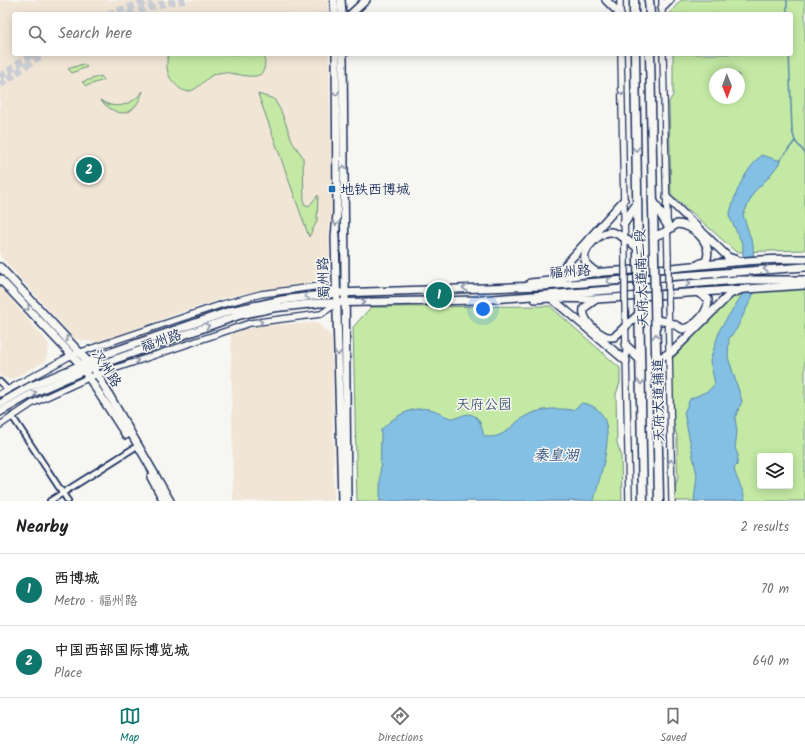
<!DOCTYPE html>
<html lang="en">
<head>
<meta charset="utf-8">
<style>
  :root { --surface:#fff; --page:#f6f6f6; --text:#202124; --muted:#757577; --line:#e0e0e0; --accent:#0f766e }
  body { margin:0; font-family:Kalam,"LXGW WenKai TC",sans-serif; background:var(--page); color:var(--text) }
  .controls { position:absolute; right:12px; bottom:12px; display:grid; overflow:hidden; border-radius:4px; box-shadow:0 2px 10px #0003 }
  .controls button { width:36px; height:36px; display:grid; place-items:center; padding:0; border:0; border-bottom:1px solid var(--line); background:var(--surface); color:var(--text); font:20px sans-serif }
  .compass { position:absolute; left:709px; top:68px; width:36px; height:36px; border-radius:50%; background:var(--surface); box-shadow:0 2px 10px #0003; rotate:179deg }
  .you { position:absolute; left:483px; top:309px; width:14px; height:14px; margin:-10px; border:3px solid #fff; border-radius:50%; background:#1a73e8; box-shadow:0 0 0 6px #1a73e833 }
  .badge { display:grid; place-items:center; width:26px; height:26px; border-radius:50%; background:var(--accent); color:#fff; font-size:13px; font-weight:700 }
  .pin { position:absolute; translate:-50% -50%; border:2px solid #fff; box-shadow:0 1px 4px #0006 }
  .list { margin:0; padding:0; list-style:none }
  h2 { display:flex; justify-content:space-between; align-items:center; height:52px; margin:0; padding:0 16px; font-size:17px }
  h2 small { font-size:13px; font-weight:400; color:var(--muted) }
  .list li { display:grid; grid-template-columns:26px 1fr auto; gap:12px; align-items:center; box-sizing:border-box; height:72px; padding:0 16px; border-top:1px solid var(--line) }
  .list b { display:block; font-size:15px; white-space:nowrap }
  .list p { margin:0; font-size:13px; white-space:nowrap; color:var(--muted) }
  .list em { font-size:13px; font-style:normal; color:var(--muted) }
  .icon { flex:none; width:22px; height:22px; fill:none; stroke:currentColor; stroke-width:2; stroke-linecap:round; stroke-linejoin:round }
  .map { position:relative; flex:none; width:805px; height:501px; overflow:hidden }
  .search { position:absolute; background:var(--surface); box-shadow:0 2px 10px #0003; left:12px; right:12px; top:12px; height:44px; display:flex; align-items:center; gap:10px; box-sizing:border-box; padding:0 14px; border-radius:4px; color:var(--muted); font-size:15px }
  .sheet { height:196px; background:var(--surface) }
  nav { display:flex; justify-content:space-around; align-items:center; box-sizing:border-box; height:56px; border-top:1px solid var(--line); background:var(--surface); font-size:11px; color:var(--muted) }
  nav a { display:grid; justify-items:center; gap:2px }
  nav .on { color:var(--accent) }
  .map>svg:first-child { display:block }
  .built { fill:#f1e6d6 }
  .green { fill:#c3e9a4; stroke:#6f8c81; fill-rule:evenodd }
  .water { fill:#84c0e4; stroke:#5a86ae }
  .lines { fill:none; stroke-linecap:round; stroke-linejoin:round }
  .stream { stroke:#5a86ae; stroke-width:1.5 }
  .secondary-tunnel { stroke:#caced4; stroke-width:7; stroke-dasharray:7 3.5; stroke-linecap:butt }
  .minor-casing { stroke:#1b2f5e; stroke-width:8 }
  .tertiary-casing { stroke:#1b2f5e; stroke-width:8 }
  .secondary-casing { stroke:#1b2f5e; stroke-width:10 }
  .primary-casing { stroke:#1b2f5e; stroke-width:10 }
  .trunk-casing { stroke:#1b2f5e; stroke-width:11 }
  .minor { stroke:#f6f6f2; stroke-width:4.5 }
  .tertiary { stroke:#f6f6f2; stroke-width:5.5 }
  .secondary { stroke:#f6f6f2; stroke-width:7 }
  .primary { stroke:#f6f6f2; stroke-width:7 }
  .trunk { stroke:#f6f6f2; stroke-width:8 }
  .tertiary-bridge-casing { stroke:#1b2f5e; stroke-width:8; stroke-linecap:butt }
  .trunk-bridge-casing { stroke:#1b2f5e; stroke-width:11; stroke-linecap:butt }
  .tertiary-bridge { stroke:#f6f6f2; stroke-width:5.5 }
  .trunk-bridge { stroke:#f6f6f2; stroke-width:8 }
  .oneway { stroke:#8892a8 }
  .poi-dot { fill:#1f6fb2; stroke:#f6f6f2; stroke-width:1.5 }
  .labels { text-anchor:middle; stroke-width:3; stroke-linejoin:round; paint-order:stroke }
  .poi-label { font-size:14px; fill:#1b2f5e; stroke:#f6f6f2; text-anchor:start }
  .street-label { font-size:14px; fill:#1b2f5e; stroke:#f6f6f2 }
  .park-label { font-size:14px; fill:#3d546c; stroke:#f6f6f2 }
  .water-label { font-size:15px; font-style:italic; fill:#355380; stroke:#f6f6f2 }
</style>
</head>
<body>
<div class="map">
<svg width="805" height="501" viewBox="0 0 805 501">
  <rect width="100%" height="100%" fill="#f6f6f2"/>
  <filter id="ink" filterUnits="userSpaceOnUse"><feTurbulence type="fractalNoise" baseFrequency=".025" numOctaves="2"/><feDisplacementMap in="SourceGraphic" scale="8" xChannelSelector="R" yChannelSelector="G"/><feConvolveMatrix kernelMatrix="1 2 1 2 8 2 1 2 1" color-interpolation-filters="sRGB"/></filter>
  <g filter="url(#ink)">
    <g class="built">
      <polygon points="0,0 328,0 328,14 14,14 14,54 329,54 332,214 329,233 329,266 313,282 235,295 179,313 97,343 75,339 0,256"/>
      <polygon points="0,286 49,344 46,361 11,380 0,376"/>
      <polygon points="318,323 332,337 334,501 233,501 231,334 259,325"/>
    </g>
    <g class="green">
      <path d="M681,0H805V250L736,252L671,194L669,102L673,95V54H791V14H669ZM715,74H739V98H715Z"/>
      <path d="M168,54H264C271,92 236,69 218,73C201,77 193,105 174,83C166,74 166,65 168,54Z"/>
      <polygon points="83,64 87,67 72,73 68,69"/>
      <polygon points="101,76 104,80 86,86 82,82"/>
      <path d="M143,91C134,118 119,119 100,100C116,111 132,105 143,91Z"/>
      <polygon points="258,94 274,99 281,111 293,143 303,157 304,204 309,206 318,195 317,221 309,237"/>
      <path d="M805,289V501H674V490L678,478L677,460V436L673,422L672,359L736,293L762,290ZM760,456H790V486H760Z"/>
      <polygon points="550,306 620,368 620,383 616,394 617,443 621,454 622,501 357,501 353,327 371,307"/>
    </g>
    <g class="water">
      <path d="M761,155L781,161L768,178L754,192L743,215L753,245L755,291L736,330L729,338L728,357L742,401L735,418L737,432L735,448L738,455L737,465L734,468C736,480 744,489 745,501H694L697,475L684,413L690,399L708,391L715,384L710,361L720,329L742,295L743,245L729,216C737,188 742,176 761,155Z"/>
      <path d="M582,403C627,410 599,474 594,501H380L381,430C394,416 416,403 436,411C442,413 446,418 453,418C462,418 466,410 476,417C481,421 482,430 484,436C502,441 511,425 524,417C540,408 556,408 573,410Z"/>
    </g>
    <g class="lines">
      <g class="stream">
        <polyline points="787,0 787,14"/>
        <polyline points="789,54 792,130 795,141 805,153"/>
        <polyline points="779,161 795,141"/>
      </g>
      <g class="secondary-tunnel">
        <polyline points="108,14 151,0"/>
        <polyline points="128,14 165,3 187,0"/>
        <polyline points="0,77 32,54"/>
        <polyline points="0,85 43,54"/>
      </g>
      <g class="minor-casing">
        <g id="minor">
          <polyline points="0,382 7,389"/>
          <polyline points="12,416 68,501"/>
          <polyline points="50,501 134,448"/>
        </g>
      </g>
      <g class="tertiary-casing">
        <g id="tertiary">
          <polyline points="620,0 620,14"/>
          <polyline points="662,0 662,14"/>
          <polyline points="621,54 625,260"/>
          <polyline points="663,54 668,258"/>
          <polyline points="668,298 672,501"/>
          <polyline points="625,301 629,501"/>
          <polyline points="0,394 72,355 223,304 261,294 320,286 337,292"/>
          <polyline points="0,425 33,403 90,377 250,323 321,314 337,303"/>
        </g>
      </g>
      <g class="secondary-casing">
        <g id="secondary">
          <polyline points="334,0 335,14"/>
          <polyline points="341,0 342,14"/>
          <polyline points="606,0 620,14"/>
          <polyline points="662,8 670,0"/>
          <polyline points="351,14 366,0"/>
          <polyline points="336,54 337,213 335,238 342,501"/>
          <polyline points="343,54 347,501"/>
          <polyline points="667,198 728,257 737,260"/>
          <path d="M653,237L667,231L677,224C693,224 714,244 706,261L699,264"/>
          <polyline points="0,267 93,367 170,501"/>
          <path d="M598,273C593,270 586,266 585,260C582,249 601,231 611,232C620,233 631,243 638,248"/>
          <polyline points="0,279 80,364 126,435"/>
          <path d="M551,281C589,270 631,271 671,268C716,264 760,258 805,259"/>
          <polyline points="530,283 551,281 624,200"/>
          <polyline points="551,298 597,299 805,285"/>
          <polyline points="535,299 551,298 626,361"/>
          <path d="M595,300L584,308C581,320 596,332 607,337H614L639,314"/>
          <path d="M656,320L669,322L683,329C696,326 709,312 708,299L697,292"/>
          <polyline points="657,359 672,352 730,294 740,290"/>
          <polyline points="151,477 164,501"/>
        </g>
      </g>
      <g class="primary-casing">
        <g id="primary">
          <polyline points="0,404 29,387 109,353 230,311 282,300 337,293 543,286 805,267"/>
          <polyline points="0,412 33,393 85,370 240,315 273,308 319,303 480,300 739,280 805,280"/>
        </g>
      </g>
      <g class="trunk-casing">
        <g id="trunk">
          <polyline points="634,0 634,14"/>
          <polyline points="649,0 650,14"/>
          <polyline points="635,54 638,259"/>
          <polyline points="650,54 654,257"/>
          <polyline points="653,201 667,224"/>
          <polyline points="624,223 637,204"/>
          <polyline points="655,300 659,501"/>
          <polyline points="639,301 643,501"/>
          <polyline points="626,346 640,359"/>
        </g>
      </g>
      <use href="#minor" class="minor"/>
      <use href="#tertiary" class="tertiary"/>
      <use href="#secondary" class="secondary"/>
      <use href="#primary" class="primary"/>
      <use href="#trunk" class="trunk"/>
      <g class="tertiary-bridge-casing">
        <g id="tertiary-bridge">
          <polyline points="668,258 668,298"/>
          <polyline points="625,260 625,301"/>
        </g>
      </g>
      <g class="trunk-bridge-casing">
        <g id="trunk-bridge">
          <polyline points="654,257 655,300"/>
          <polyline points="638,259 639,301"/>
        </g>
      </g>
      <use href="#tertiary-bridge" class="tertiary-bridge"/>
      <use href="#trunk-bridge" class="trunk-bridge"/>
    </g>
    <defs><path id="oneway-chevron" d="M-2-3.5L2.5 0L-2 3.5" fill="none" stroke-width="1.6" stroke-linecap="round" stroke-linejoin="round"/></defs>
    <g class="oneway">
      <use href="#oneway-chevron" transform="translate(336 93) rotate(89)"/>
      <use href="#oneway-chevron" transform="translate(622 93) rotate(89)"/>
      <use href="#oneway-chevron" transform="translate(636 149) rotate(89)"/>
      <use href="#oneway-chevron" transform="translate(344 168) rotate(-90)"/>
      <use href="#oneway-chevron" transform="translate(336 223) rotate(94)"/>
      <use href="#oneway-chevron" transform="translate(766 269) rotate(177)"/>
      <use href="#oneway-chevron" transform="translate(609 281) rotate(176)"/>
      <use href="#oneway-chevron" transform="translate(688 283) rotate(-4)"/>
      <use href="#oneway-chevron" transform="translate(465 288) rotate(178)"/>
      <use href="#oneway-chevron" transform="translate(307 296) rotate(171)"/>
      <use href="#oneway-chevron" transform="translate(363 302) rotate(-1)"/>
      <use href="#oneway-chevron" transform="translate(27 308) rotate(47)"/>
      <use href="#oneway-chevron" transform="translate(260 322) rotate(-8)"/>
      <use href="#oneway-chevron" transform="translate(207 326) rotate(-19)"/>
      <use href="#oneway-chevron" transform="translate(656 336) rotate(-91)"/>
      <use href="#oneway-chevron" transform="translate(68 338) rotate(-132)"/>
      <use href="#oneway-chevron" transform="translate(338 353) rotate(89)"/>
      <use href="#oneway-chevron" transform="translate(136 361) rotate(-19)"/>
      <use href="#oneway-chevron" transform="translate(641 382) rotate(89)"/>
      <use href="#oneway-chevron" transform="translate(34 393) rotate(-27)"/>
      <use href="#oneway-chevron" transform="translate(671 462) rotate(-91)"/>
    </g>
  </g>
  <rect class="poi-dot" x="328" y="185" width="8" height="8" rx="2"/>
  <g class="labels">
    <g class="poi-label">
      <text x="340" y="194">地铁西博城</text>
    </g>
    <g class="street-label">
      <text transform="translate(570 271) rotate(-4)" y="5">福州路</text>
      <text transform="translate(323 278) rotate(-92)" y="5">蜀州路</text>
      <text transform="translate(641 278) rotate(-92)" y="5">天府大道南二段</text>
      <text transform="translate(161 340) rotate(-19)" y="5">福州路</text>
      <text transform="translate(107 368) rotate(57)" y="5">汉州路</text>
      <text transform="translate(658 400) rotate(-91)" y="5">天府大道辅道</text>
    </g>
    <g class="park-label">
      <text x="484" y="409">天府公园</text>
    </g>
    <g class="water-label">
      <text x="556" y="460">秦皇湖</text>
    </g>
  </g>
</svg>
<div class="controls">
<button><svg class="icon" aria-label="layers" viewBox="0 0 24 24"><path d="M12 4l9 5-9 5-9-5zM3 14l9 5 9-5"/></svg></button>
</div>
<svg class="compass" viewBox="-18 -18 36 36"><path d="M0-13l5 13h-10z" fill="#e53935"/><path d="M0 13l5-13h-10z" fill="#757577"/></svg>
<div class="you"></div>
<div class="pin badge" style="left:439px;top:295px">1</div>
<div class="pin badge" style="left:89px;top:170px">2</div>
<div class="search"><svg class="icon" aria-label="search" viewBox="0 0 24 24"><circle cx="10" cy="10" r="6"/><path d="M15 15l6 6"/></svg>Search here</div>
</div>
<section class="sheet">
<h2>Nearby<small>2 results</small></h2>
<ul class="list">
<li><span class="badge">1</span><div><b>西博城</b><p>Metro · 福州路</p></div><em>70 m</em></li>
<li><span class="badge">2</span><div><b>中国西部国际博览城</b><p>Place</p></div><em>640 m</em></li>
</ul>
</section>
<nav>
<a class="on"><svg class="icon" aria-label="map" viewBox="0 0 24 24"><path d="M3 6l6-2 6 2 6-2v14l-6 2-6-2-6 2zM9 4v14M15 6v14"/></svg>Map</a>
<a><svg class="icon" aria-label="directions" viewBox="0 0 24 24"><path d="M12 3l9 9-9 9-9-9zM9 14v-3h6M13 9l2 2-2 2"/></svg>Directions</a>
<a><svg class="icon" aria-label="saved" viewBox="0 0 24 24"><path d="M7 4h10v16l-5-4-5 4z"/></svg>Saved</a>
</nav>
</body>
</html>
